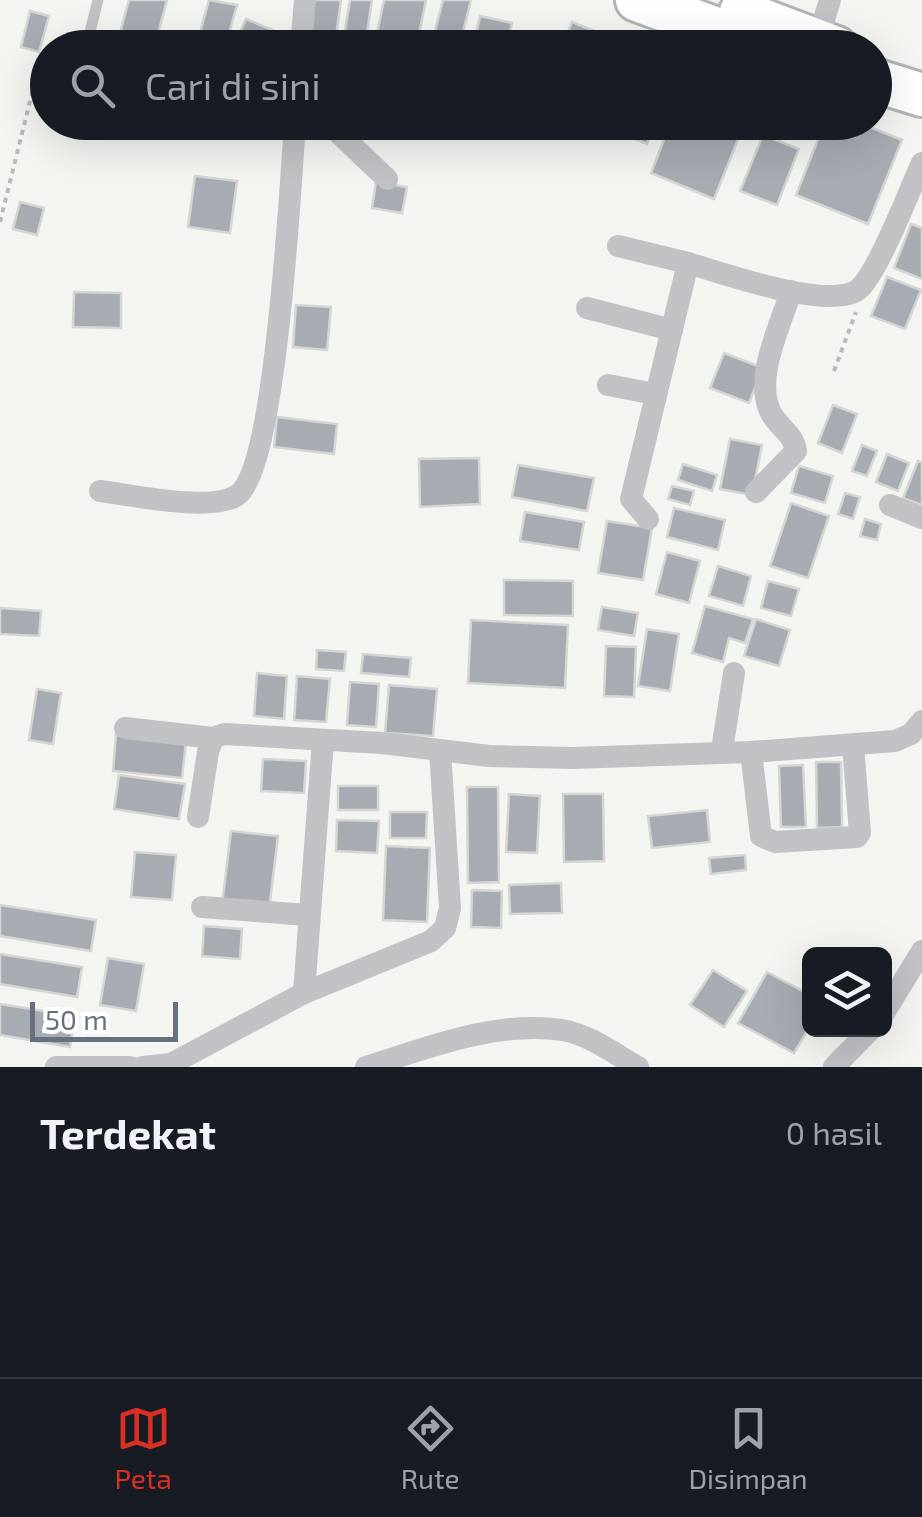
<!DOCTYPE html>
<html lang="id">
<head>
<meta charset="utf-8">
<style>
  :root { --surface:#171b24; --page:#20242c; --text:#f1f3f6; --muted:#9ea1a6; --line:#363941; --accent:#d93025 }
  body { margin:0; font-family:"Exo 2",sans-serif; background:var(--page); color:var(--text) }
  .controls { position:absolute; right:30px; bottom:30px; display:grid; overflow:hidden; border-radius:15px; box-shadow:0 10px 40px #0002 }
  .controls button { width:90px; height:90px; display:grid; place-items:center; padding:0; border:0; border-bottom:2px solid var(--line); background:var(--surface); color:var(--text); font:50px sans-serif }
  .scale { position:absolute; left:30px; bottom:25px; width:148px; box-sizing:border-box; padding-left:10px; border:5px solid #66717f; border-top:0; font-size:28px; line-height:35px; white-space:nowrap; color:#66717f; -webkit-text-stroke:8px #fff; paint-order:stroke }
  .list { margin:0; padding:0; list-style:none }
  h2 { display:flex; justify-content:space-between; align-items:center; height:130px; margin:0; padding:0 40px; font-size:42px }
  h2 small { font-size:32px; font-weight:400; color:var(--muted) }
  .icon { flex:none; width:55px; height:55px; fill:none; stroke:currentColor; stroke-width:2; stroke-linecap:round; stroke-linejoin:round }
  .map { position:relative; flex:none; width:922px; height:1067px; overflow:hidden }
  .search { position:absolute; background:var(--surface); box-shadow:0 10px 40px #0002; left:30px; right:30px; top:30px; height:110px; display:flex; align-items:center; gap:25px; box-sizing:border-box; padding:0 35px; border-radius:55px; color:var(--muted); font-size:38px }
  .sheet { height:310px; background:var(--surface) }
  nav { display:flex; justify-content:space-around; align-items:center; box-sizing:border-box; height:140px; border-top:2px solid var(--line); background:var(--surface); font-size:28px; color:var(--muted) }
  nav a { display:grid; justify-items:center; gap:5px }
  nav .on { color:var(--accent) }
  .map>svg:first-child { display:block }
  .building { fill:#a6acb2; stroke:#d5d5d3; stroke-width:2.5 }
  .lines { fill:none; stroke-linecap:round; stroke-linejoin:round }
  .highway-casing { stroke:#b2b5b8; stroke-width:48 }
  .path { stroke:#b7b9bc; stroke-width:4; stroke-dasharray:5 5; stroke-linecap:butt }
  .lane { stroke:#c0c2c6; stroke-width:11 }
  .street { stroke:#c0c2c6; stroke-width:22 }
  .highway { stroke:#fff; stroke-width:42 }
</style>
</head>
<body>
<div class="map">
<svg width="922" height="1067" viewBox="0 0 922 1067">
  <rect width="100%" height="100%" fill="#f4f4f1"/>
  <g class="building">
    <polygon points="129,0 167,0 154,48 116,48"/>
    <polygon points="209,0 237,5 227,40 200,33"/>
    <polygon points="314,0 341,0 336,36 309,32"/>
    <polygon points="350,0 372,0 365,46 343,43"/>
    <polygon points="384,0 426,0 416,48 374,48"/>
    <polygon points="443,0 471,0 459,48 432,43"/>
    <polygon points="30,11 49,16 39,52 21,47"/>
    <polygon points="480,16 512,23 506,48 473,48"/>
    <polygon points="246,19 297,40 293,48 241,48 234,45"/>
    <polygon points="572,22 636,48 561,48"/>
    <polygon points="594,122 655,122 647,144"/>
    <polygon points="671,122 717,122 741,132 714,199 651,173"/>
    <polygon points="825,122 858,122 902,140 868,224 796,195"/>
    <polygon points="763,135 799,149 777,205 740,191"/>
    <polygon points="195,176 237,181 230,233 188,227"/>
    <polygon points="376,182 407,187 402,213 372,208"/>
    <polygon points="20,202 44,208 37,235 13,229"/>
    <polygon points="911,224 922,228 922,279 894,268"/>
    <polygon points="887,277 921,290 905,329 871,316"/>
    <polygon points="74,292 121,293 121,328 73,327"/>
    <polygon points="296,305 331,307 327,350 293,347"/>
    <polygon points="724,353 763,368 749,403 710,388"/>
    <polygon points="833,405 857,414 842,453 818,443"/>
    <polygon points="277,417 337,424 334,454 274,447"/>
    <polygon points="730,439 762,445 752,495 720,489"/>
    <polygon points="862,445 877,451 867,476 852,471"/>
    <polygon points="887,454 909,463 898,491 876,482"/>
    <polygon points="479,458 480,504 420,507 419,459"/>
    <polygon points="918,461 922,463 922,505 903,498"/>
    <polygon points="683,464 717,475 712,491 678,480"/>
    <polygon points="518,465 594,478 587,511 512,497"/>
    <polygon points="799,466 833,476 825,503 791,493"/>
    <polygon points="672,486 694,491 690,505 668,499"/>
    <polygon points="845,493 860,497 853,519 838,514"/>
    <polygon points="791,503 829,516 808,578 770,566"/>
    <polygon points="674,508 725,520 718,550 667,537"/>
    <polygon points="525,512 584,522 579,550 520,541"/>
    <polygon points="865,519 881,524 877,540 860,536"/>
    <polygon points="607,521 652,528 643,580 598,573"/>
    <polygon points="667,552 700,561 689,603 656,594"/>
    <polygon points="718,566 751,576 743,606 709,596"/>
    <polygon points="504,580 573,581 573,616 504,615"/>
    <polygon points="768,581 799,589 791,616 761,608"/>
    <polygon points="705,606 753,619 745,643 729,638 723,662 692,653"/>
    <polygon points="602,607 638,613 634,636 598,630"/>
    <polygon points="0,608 41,611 39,636 0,634"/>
    <polygon points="756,619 790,630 779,666 744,656"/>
    <polygon points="471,620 568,625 565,688 468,683"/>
    <polygon points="647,629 679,634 670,691 638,686"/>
    <polygon points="606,646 636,647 634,697 604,696"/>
    <polygon points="317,650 346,652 344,671 316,669"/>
    <polygon points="363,654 411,658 409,677 361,673"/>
    <polygon points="257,673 287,676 284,719 254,716"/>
    <polygon points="297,676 330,679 326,722 294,720"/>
    <polygon points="350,682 379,684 376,727 347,725"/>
    <polygon points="389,685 437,689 433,736 385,733"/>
    <polygon points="37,689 61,693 53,744 29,740"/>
    <polygon points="116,735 186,741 182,778 113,771"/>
    <polygon points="263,759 306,761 304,793 261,791"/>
    <polygon points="816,762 841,762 842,827 817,828"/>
    <polygon points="803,765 806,827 781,827 779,766"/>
    <polygon points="119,775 185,784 179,819 114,809"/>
    <rect x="338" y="786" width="40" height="24"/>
    <polygon points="467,787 498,787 499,882 468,883"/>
    <polygon points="509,794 540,796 537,853 506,852"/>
    <polygon points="563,794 603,794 604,861 564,862"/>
    <polygon points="707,810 710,842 652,848 648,816"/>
    <polygon points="390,812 427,812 426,838 390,838"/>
    <polygon points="337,820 379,821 377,853 336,851"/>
    <polygon points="231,831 278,836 269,910 222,905"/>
    <polygon points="386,846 430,848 427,922 383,920"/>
    <polygon points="135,852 176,855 172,900 131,897"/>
    <polygon points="745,855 746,870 711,874 709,858"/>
    <polygon points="561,883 562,913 510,914 509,885"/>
    <polygon points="472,890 502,891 501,928 471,927"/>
    <polygon points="0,905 96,920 91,951 0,936"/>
    <polygon points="204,926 242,929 240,959 202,956"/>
    <polygon points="0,954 82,967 77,997 0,984"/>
    <polygon points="108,958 144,964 136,1011 100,1005"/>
    <polygon points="713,970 747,991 724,1027 690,1005"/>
    <polygon points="767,972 810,995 810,1026 794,1053 738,1023"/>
    <polygon points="0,1004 75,1016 70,1047 0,1035"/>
  </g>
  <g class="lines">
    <g class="highway-casing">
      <g id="highway">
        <polyline points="637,0 769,48"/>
        <polyline points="741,12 836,48"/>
        <polyline points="874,80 922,95"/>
      </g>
    </g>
    <g class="path">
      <polyline points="0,222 39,65"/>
      <polyline points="834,371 856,312"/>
    </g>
    <polyline class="lane" points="86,48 98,0"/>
    <g class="street">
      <polyline points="817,42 830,0"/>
      <polyline points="301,48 305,0"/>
      <polyline points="327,122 387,179"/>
      <polyline points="618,246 688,263"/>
      <polyline points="587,308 672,330"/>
      <polyline points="608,385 655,394"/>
      <path d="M100,491C133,495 209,512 236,496C276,473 291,178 295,122"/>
      <path d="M756,492L796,451C794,434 778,427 771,413C753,378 781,325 791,291"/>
      <polyline points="890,505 922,518"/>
      <path d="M648,519L631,499L688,263C722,273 834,313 860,288C880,268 909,191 922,163"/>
      <polyline points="125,728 213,738"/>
      <polyline points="722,750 734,673"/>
      <polyline points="751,752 761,836 775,842 857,837 860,833 853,745"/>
      <polyline points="198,817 208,752 213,738 224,734 382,743 489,756 572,758 751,752 895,741 911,734 922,721"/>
      <polyline points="202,907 308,915"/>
      <polyline points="304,993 323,740"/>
      <polyline points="884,1013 922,951"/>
      <polyline points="56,1067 130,1067"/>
      <polyline points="143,1067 171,1064 304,993 431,941 445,928 450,908 440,750"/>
      <path d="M366,1067C427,1048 497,1020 562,1030C588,1034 615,1054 638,1067"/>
      <polyline points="834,1067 870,1030"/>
    </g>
    <use href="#highway" class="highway"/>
  </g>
</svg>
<div class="controls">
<button><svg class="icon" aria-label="layers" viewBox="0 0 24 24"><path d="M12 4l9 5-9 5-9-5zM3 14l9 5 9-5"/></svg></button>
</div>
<div class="scale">50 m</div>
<div class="search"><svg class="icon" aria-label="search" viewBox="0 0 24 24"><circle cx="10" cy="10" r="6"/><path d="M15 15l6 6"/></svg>Cari di sini</div>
</div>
<section class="sheet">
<h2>Terdekat<small>0 hasil</small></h2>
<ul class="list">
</ul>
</section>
<nav>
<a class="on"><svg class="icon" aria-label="map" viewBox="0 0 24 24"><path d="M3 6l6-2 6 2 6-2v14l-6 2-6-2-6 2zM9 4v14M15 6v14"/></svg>Peta</a>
<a><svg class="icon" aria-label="directions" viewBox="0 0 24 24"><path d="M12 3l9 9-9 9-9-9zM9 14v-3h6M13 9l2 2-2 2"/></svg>Rute</a>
<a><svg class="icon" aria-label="saved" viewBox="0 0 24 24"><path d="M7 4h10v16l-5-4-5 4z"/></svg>Disimpan</a>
</nav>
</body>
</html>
